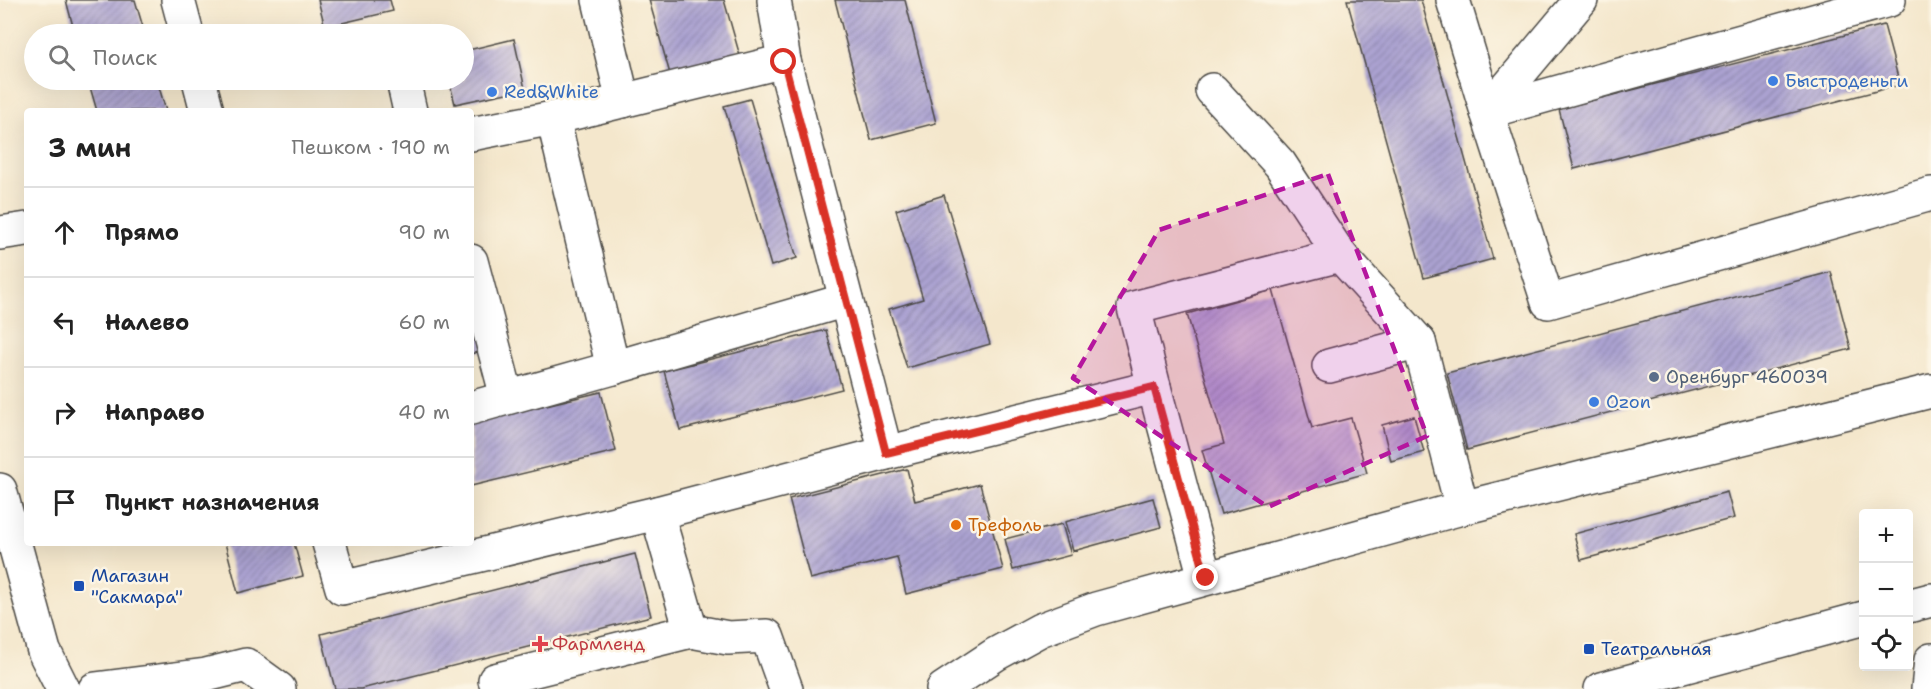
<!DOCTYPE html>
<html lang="ru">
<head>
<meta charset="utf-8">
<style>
  :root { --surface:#fff; --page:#f2f2f2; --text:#222; --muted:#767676; --line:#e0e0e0 }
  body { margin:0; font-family:"Shantell Sans",sans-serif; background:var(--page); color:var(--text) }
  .controls { position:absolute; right:18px; bottom:18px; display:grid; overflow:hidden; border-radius:6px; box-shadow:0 6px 24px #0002 }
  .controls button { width:54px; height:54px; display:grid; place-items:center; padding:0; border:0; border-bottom:2px solid var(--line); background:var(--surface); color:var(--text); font:30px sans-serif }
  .stop { position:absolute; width:18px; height:18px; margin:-14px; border:4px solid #d93025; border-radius:50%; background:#fff }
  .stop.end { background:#d93025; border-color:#fff; box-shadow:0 2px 6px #0008 }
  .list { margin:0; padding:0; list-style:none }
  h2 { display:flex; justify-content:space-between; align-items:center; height:78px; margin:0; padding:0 24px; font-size:26px }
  h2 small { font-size:20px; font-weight:400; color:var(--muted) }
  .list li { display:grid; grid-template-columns:39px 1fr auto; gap:18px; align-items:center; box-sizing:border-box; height:90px; padding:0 24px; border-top:2px solid var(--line) }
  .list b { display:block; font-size:22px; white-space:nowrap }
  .list em { font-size:20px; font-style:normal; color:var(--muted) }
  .icon { flex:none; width:33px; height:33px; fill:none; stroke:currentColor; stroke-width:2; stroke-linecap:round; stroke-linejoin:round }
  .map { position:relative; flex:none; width:1931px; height:689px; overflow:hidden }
  .search { position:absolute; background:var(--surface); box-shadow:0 6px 24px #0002; left:24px; top:24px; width:450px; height:66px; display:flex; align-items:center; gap:15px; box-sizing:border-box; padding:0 21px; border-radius:33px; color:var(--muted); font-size:22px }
  .panel { position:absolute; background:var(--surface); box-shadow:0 6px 24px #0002; left:24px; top:108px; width:450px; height:438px; border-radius:6px }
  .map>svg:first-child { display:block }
  .building { fill:url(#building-hatch) }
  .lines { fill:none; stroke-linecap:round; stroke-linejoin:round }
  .minor-casing { stroke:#494743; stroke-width:36 }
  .major-casing { stroke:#494743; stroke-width:36 }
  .minor { stroke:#fff; stroke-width:33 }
  .major { stroke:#fff; stroke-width:33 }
  .route { stroke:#d93025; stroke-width:8 }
  .marked { fill:#b5179e; fill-opacity:0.2; stroke:#b5179e; stroke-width:4.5; stroke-dasharray:12 8; stroke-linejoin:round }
  .shop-dot { fill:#3f7fe0; stroke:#fcf5e5; stroke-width:2 }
  .service-dot { fill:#5c6f8a; stroke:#fcf5e5; stroke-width:2 }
  .food-dot { fill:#e8710a; stroke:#fcf5e5; stroke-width:2 }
  .transit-dot { fill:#1a4fb4; stroke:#fcf5e5; stroke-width:2 }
  .health-dot { fill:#e0444e; stroke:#fcf5e5; stroke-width:2 }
  .labels { text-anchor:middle; stroke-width:5; stroke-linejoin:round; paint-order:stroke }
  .shop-label { font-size:18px; fill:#366cbe; stroke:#fcf5e5; text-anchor:start }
  .service-label { font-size:18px; fill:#4e5e75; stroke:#fcf5e5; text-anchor:start }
  .food-label { font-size:18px; fill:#c56008; stroke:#fcf5e5; text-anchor:start }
  .transit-label { font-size:18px; fill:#164399; stroke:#fcf5e5; text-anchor:start }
  .health-label { font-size:18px; fill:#be3a42; stroke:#fcf5e5; text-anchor:start }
</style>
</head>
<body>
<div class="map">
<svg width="1931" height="689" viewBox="0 0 1931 689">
  <defs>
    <pattern id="building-hatch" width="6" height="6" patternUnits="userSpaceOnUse" patternTransform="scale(1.5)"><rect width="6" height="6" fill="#aca3d2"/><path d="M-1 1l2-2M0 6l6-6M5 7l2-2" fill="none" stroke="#8c85ab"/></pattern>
  </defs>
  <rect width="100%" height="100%" fill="#fcf5e5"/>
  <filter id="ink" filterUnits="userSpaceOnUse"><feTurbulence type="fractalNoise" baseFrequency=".0167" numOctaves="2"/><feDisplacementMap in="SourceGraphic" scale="12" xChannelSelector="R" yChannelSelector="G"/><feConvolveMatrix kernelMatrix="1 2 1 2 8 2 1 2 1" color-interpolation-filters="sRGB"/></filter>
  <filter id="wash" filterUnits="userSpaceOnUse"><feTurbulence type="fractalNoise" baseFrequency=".008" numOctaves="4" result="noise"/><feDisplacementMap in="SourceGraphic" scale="24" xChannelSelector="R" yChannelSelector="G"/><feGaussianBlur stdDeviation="1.35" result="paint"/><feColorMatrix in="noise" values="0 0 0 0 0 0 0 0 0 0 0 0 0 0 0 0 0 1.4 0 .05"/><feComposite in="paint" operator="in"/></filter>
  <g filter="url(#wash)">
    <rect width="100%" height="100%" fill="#f4e7cc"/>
    <g id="blocks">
      <g class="building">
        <polygon points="66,0 135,0 145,34 75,34"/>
        <polygon points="318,0 390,0 393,11 325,27"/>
        <polygon points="649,0 724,0 740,56 670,74"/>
        <polygon points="835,0 905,0 936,123 871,140"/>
        <polygon points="1347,0 1421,0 1493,259 1424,278"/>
        <polygon points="1884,25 1900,85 1574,169 1559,109"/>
        <polygon points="514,39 525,89 455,104 449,80 464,80 464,51"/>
        <polygon points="88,80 157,80 166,111 97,111"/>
        <polygon points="750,99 797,258 771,266 724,106"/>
        <polygon points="944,195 990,344 907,368 889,309 923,299 896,210"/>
        <polygon points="1831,272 1851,349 1467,450 1447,373"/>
        <polygon points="1273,290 1312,428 1351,418 1367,473 1221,514 1202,450 1224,444 1187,314"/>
        <polygon points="471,296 487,349 471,354"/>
        <polygon points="826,330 842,389 680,430 664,371"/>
        <polygon points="601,392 616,451 471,486 471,423"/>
        <polygon points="1414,416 1424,452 1391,461 1382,425"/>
        <polygon points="907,469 915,501 980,484 1003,569 906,594 897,557 810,579 789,499"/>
        <polygon points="1727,492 1734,518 1581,560 1574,534"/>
        <polygon points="1153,498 1161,527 1073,551 1065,522"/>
        <polygon points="1062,524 1071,555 1013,570 1005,539"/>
        <polygon points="225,543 294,543 303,576 238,593"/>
        <polygon points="635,554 651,616 361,689 335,689 321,634"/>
      </g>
    </g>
  </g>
  <g filter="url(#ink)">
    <use href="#blocks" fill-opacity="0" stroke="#494743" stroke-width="1.5"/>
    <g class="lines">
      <g class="minor-casing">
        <g id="minor">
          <polyline points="178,0 187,34"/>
          <polyline points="599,0 623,101"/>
          <polyline points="1453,0 1487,112 1889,0"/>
          <polyline points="1581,0 1487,112 1548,302 1931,194"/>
          <polyline points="199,80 207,111"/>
          <polyline points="403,80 410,111"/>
          <polyline points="1212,90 1280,164 1340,255"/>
          <polyline points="553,118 613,368 846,300"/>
          <polyline points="471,134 553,118 784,61"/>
          <polyline points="0,233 27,229"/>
          <polyline points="471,261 507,397"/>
          <polyline points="1329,366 1419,342"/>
          <polyline points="1154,387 1134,308 1340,255 1419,342 1462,508"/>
          <polyline points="471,408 613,368"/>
          <polyline points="886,453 1154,387 1205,578"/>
          <polyline points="0,490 44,651 63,689"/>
          <polyline points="329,543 342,588 657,513"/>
          <polyline points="691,631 657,513 886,453 784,61 774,0"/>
          <polyline points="495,680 691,631 728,638 767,636 786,689"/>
          <polyline points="95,689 206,675 246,665 279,689"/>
          <polyline points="943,689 996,654 1040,630 1096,609 1462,508 1931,391"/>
        </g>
      </g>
      <g class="major-casing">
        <g id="major">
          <polyline points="1908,606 1931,600"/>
          <polyline points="1601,689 1864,618"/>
          <polyline points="1928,689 1931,660"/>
        </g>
      </g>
      <use href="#minor" class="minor"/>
      <use href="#major" class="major"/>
    </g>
  </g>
  <g class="lines" filter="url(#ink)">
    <polyline class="route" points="784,62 886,453 1154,387 1206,578"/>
  </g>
  <path class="marked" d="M1328,174L1427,436L1268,507L1073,378L1159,230Z"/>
  <g class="shop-dot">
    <circle cx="1773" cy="81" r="6"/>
    <circle cx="492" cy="92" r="6"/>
    <circle cx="1594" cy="402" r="6"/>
  </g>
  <circle class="service-dot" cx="1654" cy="377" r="6"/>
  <circle class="food-dot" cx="956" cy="525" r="6"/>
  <g class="transit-dot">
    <rect x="73" y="580" width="12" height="12" rx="3"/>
    <rect x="1583" y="643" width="12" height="12" rx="3"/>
  </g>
  <path class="health-dot" d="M537 635h6v6h6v6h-6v6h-6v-6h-6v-6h6z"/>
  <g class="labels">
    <g class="shop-label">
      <text x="1785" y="87">Быстроденьги</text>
      <text x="504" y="98">Red&amp;White</text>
      <text x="1606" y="408">Ozon</text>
    </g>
    <g class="service-label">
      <text x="1666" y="383">Оренбург 460039</text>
    </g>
    <g class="food-label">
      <text x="968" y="531">Трефоль</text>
    </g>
    <g class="transit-label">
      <text x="91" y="582">Магазин<tspan x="91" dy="21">"Сакмара"</tspan></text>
      <text x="1601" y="655">Театральная</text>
    </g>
    <g class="health-label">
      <text x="552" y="650">Фармленд</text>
    </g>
  </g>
</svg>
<div class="controls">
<button>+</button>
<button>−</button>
<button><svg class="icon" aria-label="locate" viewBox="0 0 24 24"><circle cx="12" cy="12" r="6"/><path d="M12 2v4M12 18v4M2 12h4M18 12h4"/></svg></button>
</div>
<div class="stop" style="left:784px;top:62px"></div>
<div class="stop end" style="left:1206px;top:578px"></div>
<div class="search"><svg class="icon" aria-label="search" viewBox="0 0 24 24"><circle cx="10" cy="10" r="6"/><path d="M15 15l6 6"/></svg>Поиск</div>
<section class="panel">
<h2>3 мин<small>Пешком · 190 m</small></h2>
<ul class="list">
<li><svg class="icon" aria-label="ahead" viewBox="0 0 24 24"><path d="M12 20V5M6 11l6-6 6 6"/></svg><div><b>Прямо</b></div><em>90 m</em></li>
<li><svg class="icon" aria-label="left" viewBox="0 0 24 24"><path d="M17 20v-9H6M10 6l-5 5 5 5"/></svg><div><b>Налево</b></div><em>60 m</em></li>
<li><svg class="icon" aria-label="right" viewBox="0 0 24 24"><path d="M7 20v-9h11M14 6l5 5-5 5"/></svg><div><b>Направо</b></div><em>40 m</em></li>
<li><svg class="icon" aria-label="arrive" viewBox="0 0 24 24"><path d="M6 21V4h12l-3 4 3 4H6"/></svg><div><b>Пункт назначения</b></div></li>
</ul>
</section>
</div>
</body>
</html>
